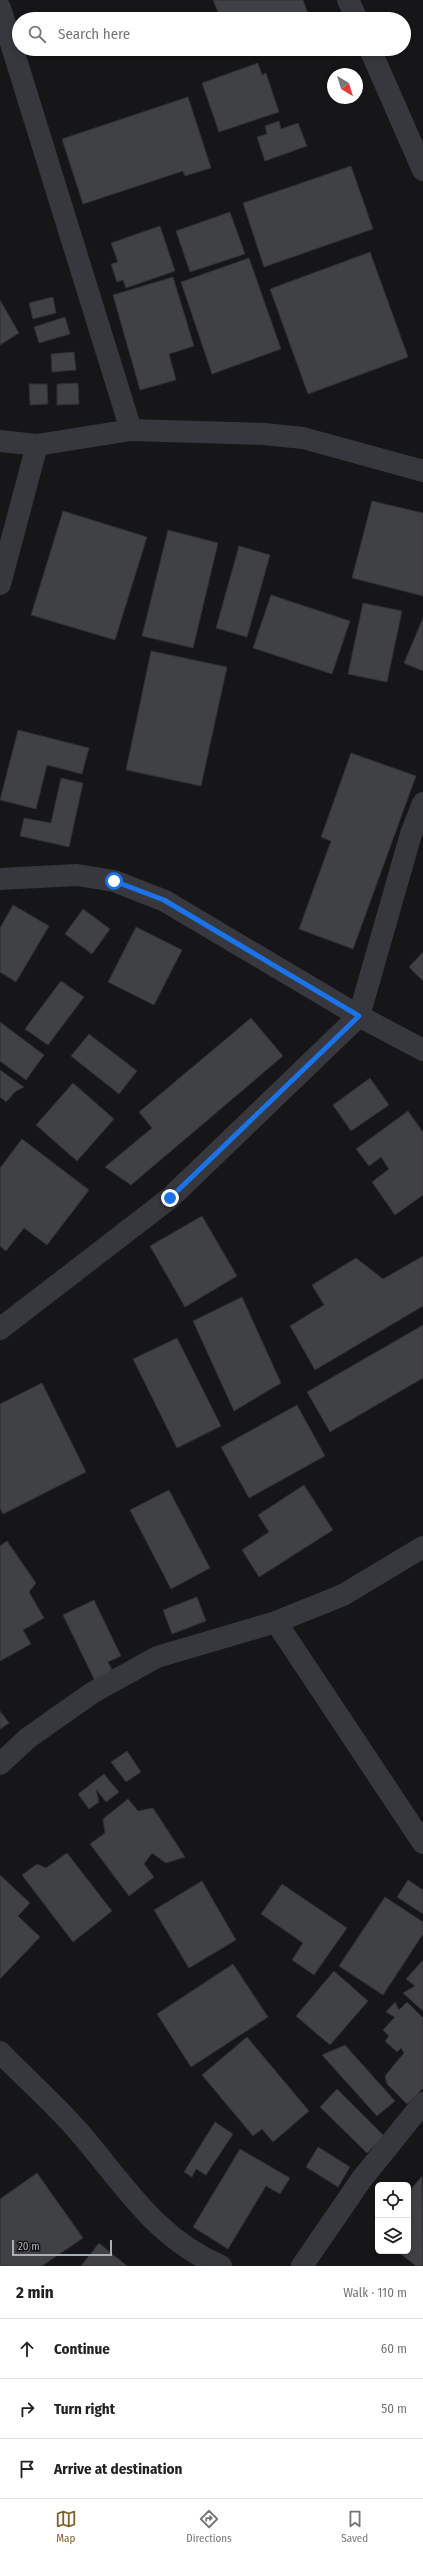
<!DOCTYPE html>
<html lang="en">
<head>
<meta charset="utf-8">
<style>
  :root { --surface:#fff; --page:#f6f6f6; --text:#222; --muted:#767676; --line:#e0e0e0; --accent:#80622a }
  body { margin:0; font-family:"Fira Sans Condensed",sans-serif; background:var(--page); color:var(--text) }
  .controls { position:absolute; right:12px; bottom:12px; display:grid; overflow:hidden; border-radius:6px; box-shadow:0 2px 6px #0003 }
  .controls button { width:36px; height:36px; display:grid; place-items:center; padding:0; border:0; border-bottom:1px solid var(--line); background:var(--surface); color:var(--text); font:20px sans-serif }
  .compass { position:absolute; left:327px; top:68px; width:36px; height:36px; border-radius:50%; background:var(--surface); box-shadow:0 2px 6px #0003; rotate:142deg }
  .scale { position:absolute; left:12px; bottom:10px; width:100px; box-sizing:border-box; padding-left:4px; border:2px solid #a8adb8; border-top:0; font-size:11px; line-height:14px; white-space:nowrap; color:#a8adb8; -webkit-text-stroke:3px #111113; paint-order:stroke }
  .stop { position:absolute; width:12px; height:12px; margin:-9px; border:3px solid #1a73e8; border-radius:50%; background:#fff }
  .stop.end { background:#1a73e8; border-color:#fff; box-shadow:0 1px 4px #0008 }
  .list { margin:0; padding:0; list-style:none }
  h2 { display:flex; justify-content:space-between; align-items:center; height:52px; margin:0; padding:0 16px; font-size:17px }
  h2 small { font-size:13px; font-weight:400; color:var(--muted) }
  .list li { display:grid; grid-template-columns:26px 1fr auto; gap:12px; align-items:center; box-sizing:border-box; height:60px; padding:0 16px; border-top:1px solid var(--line) }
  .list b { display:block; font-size:15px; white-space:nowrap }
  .list em { font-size:13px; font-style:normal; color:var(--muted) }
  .icon { flex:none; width:22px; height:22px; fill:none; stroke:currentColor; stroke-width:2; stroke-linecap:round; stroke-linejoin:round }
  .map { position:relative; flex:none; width:423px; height:2266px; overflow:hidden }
  .search { position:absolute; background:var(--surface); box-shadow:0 2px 6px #0003; left:12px; right:12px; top:12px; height:44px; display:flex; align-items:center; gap:10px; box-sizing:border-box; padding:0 14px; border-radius:22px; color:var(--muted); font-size:15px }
  .sheet { height:232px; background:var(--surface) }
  nav { display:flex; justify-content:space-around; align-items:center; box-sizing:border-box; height:56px; border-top:1px solid var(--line); background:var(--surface); font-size:11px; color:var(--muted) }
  nav a { display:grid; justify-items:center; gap:2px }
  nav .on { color:var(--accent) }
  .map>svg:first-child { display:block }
  .building { fill:#404145; stroke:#303034 }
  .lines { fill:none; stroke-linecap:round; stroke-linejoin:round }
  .minor { stroke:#37383d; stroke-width:22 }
  .route { stroke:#1a73e8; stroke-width:5 }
</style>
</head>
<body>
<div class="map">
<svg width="423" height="2266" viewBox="0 0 423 2266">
  <rect width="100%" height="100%" fill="#161618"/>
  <g class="building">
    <polygon points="213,0 303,0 310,19 221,19"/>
    <polygon points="233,49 247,49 235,54"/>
    <polygon points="258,63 262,75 266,73 279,112 219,132 202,83"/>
    <polygon points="188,97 211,168 185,176 183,171 83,204 62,139"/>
    <polygon points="279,121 281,129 298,123 307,146 265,161 257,137 267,134 265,126"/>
    <polygon points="351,166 373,229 264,267 243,203"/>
    <polygon points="230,212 245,254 190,272 176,231"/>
    <polygon points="160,226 175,271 126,288 123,280 117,282 111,264 118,262 111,243"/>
    <polygon points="370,252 408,357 308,394 270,289"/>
    <polygon points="249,258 281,349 212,374 181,282"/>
    <polygon points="173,277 194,346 169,354 176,380 140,390 113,295"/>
    <polygon points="53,297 56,313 33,319 29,303"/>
    <polygon points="0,300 19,333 0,345"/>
    <polygon points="65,317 70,334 39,343 34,327"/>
    <polygon points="74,352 76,370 52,372 51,354"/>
    <polygon points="78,383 79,404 57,405 57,384"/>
    <polygon points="29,384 47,384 48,404 30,405"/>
    <polygon points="372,501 423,513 423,596 352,578"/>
    <polygon points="63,511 147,537 115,640 31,615"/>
    <polygon points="168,530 218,543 193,648 142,636"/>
    <polygon points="239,546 270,555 247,637 216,628"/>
    <polygon points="271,595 350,621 332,674 253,648"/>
    <polygon points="363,603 402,611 387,682 348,674"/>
    <polygon points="423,618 423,671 404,663"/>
    <polygon points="151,651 227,667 201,786 126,770"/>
    <polygon points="18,730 89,748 82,774 47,765 36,809 0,800"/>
    <polygon points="351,753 416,776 353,949 299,929 331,841 321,837"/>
    <polygon points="61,778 83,783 69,847 20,836 24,818 51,823"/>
    <polygon points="13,905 49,926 16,982 0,972 0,928"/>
    <polygon points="83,909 110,929 92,954 65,934"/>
    <polygon points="136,927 182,950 154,1005 108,982"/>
    <polygon points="423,952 423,981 409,967"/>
    <polygon points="61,981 84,997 48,1045 25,1029"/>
    <polygon points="251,1018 283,1056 131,1185 105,1167 152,1128 139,1112"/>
    <polygon points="0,1022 44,1055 26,1080 0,1061"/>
    <polygon points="89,1034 137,1071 119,1094 71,1056"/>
    <polygon points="0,1070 24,1087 16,1091 6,1102 0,1097"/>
    <polygon points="370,1078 389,1105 351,1131 333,1105"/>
    <polygon points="73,1083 114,1119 77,1161 36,1125"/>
    <polygon points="408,1111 423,1132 423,1195 395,1215 372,1182 389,1169 381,1157 369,1166 356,1149"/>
    <polygon points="22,1139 89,1190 47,1245 24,1228 6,1251 0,1246 0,1168"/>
    <polygon points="202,1216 237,1276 185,1307 150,1246"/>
    <polygon points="423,1256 423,1306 315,1370 290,1326 324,1305 312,1285 356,1258 383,1279"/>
    <polygon points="242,1297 281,1383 234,1411 193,1321"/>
    <polygon points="423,1325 423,1378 330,1432 307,1392"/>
    <polygon points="177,1338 221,1426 177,1448 133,1359"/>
    <polygon points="42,1383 86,1472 3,1514 0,1508 0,1404"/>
    <polygon points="297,1405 325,1456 249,1498 221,1447"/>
    <polygon points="304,1485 333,1530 259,1577 242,1550 269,1532 258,1515"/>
    <polygon points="169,1490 210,1568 171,1589 130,1510"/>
    <polygon points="7,1541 36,1583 29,1592 44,1618 23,1630 31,1644 0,1661 0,1546"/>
    <polygon points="197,1597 206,1621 172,1634 163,1610"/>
    <polygon points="94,1600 121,1656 108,1662 113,1672 95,1681 63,1615"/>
    <polygon points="0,1711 9,1723 0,1729"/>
    <polygon points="127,1751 141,1772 126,1782 111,1762"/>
    <polygon points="104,1774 119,1792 106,1802 96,1789 99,1802 89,1809 78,1794"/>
    <polygon points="128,1799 138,1811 153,1808 185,1857 166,1863 152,1853 144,1864 154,1877 129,1896 90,1844 105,1833 103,1819"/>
    <polygon points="67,1853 112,1911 73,1942 22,1875 37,1864 46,1868"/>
    <polygon points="0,1875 30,1903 18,1916 40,1937 0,1979"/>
    <polygon points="408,1880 423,1890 423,1914 397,1897"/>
    <polygon points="202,1881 236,1940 189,1968 154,1910"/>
    <polygon points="282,1884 347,1928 314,1975 292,1960 303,1943 261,1914"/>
    <polygon points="385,1897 423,1922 423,1934 383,1995 339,1966"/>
    <polygon points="423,1960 423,2011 403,1993 415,1986 406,1979"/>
    <polygon points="233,1964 268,2017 191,2067 157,2014"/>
    <polygon points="334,1971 368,2001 330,2045 296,2016"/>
    <polygon points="395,2002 399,2010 407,2002 423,2018 423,2088 407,2104 387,2084 385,2076 404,2053 401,2048 397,2052 385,2041 389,2036 383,2030 395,2017 386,2012"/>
    <polygon points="247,2037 309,2111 273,2142 262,2129 253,2136 202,2075"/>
    <polygon points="345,2045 395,2101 377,2116 322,2055"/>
    <polygon points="337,2089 384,2136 367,2153 320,2107"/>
    <polygon points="215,2122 233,2134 206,2175 196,2169 192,2177 184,2172"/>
    <polygon points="318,2147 350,2167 338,2187 306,2167"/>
    <polygon points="240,2149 290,2178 280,2194 266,2186 228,2249 193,2227"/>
    <polygon points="37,2173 83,2238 42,2266 0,2266 0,2199"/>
    <polygon points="422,2176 423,2266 416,2266 397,2251 408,2251 408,2193"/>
    <polygon points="99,2243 127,2266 81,2266"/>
  </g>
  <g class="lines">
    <g class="minor">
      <polyline points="348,0 357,19"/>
      <polyline points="0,8 131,430"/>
      <polyline points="370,49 423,170"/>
      <polyline points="0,441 37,445 131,430 264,434 303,438 423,471"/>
      <polyline points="0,584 37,445"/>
      <polyline points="0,879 77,875 114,881 165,901 359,1016 423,1050"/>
      <polyline points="0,1329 170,1198 359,1016 411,834 423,803"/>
      <polyline points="276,1622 423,1843"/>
      <polyline points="0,1764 28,1738 92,1693 157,1657 276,1622 343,1595 423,1547"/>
      <path d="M0,2052C26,2079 55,2104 79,2132C124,2184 156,2239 221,2266"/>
      <polyline points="302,2266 361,2180 423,2103"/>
    </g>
  </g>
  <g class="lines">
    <polyline class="route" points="114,881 164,900 359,1016 170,1198"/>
  </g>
</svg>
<div class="controls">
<button><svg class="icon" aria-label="locate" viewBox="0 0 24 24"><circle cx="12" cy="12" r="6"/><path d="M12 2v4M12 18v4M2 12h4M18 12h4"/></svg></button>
<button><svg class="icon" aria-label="layers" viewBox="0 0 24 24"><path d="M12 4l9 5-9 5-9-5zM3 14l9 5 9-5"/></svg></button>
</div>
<svg class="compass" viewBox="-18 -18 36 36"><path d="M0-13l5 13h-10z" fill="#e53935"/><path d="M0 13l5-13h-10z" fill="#767676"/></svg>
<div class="scale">20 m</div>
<div class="stop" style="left:114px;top:881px"></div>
<div class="stop end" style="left:170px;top:1198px"></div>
<div class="search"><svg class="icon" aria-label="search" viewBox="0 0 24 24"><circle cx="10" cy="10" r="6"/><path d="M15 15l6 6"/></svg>Search here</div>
</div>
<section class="sheet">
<h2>2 min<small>Walk · 110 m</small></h2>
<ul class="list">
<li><svg class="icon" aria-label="ahead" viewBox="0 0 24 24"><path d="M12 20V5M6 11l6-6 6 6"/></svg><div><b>Continue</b></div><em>60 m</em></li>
<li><svg class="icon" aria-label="right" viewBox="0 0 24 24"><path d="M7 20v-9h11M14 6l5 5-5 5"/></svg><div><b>Turn right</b></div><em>50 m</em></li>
<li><svg class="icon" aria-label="arrive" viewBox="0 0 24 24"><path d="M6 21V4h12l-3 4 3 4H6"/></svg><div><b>Arrive at destination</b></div></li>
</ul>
</section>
<nav>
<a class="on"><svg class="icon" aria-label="map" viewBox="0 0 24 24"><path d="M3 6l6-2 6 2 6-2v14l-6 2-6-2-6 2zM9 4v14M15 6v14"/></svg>Map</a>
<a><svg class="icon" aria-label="directions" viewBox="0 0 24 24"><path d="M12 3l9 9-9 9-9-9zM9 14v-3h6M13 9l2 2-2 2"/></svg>Directions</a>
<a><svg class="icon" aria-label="saved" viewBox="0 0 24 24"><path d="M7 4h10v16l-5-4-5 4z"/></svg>Saved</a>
</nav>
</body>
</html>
